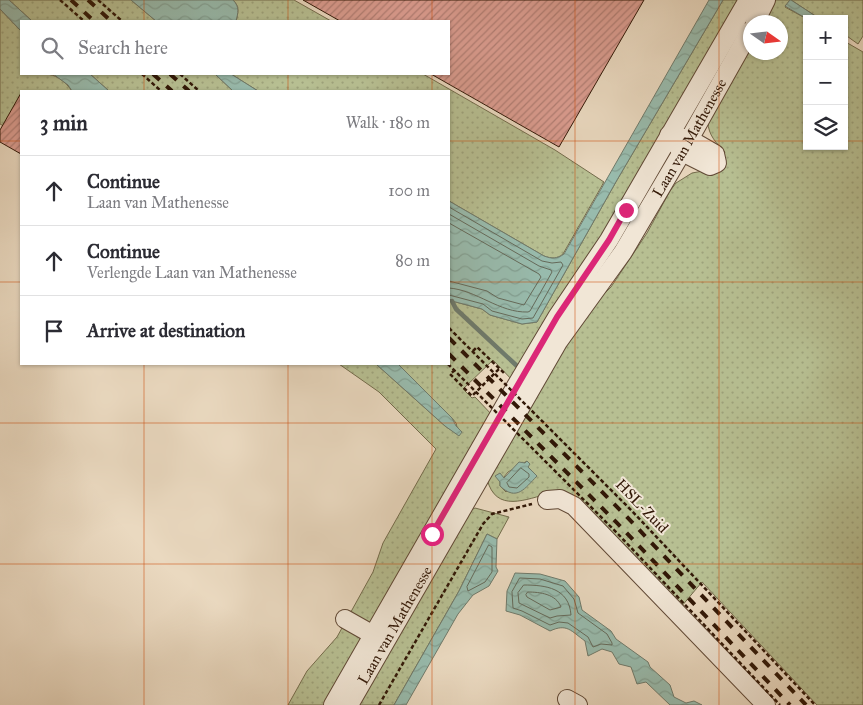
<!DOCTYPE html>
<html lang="en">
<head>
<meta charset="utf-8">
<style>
  :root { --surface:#fff; --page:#f7f7f7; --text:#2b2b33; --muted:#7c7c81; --line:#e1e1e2 }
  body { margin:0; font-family:"IM FELL Great Primer",serif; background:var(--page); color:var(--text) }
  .controls { position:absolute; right:15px; top:15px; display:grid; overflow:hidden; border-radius:0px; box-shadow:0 1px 4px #0004 }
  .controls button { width:45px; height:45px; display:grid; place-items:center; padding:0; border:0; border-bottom:1px solid var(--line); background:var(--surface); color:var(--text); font:25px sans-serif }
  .compass { position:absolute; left:743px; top:15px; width:45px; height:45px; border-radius:50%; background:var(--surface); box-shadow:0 1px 4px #0004; rotate:104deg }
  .stop { position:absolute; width:15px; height:15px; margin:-11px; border:4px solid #db2777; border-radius:50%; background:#fff }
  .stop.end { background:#db2777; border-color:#fff; box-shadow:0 1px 5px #0008 }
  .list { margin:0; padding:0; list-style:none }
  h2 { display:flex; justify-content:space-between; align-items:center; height:65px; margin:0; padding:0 20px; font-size:21px }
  h2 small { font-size:16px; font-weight:400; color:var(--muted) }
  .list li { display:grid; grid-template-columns:32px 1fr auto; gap:15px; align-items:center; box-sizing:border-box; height:70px; padding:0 20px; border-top:1px solid var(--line) }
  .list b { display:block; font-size:19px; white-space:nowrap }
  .list p { margin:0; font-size:16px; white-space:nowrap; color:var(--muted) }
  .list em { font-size:16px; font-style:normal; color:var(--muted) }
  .icon { flex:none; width:28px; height:28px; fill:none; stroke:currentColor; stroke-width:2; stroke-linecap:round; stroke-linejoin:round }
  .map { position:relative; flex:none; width:863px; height:705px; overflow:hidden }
  .search { position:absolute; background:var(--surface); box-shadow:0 1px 4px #0004; left:20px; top:20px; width:430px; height:55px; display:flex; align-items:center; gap:12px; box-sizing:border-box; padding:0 18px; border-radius:0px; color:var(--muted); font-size:19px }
  .panel { position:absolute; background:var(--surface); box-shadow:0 1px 4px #0004; left:20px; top:90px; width:430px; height:275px; border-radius:0px }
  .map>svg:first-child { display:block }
  .grass { fill:url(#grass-dots); stroke:#746c4c; fill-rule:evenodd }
  .water { fill:url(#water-waves); stroke:#6f7a6b }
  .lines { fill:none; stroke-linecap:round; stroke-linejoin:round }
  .shore { stroke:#656a5a; stroke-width:1 }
  .stream { stroke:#6f7a6b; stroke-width:4.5 }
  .building { fill:url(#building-hatch); stroke:#321807 }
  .minor-casing { stroke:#604835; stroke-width:20 }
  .path { stroke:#321807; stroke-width:2.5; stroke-dasharray:4 2.5; stroke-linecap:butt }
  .minor { stroke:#f1e6d6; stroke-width:18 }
  .rail { stroke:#321807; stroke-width:4; stroke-dasharray:9 9; stroke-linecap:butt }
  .path-bridge { stroke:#321807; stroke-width:2.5; stroke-dasharray:4 2.5; stroke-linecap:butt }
  .route { stroke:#db2777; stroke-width:6 }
  .grid { fill:none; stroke:#cd4f0b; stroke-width:1; stroke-opacity:0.55 }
  .labels { text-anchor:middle; stroke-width:4; stroke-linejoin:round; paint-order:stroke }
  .street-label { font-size:15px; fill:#321807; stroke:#f1e6d6 }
</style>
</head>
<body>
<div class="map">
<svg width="863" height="705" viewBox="0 0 863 705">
  <defs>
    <pattern id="grass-dots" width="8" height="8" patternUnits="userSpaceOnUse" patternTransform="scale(1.25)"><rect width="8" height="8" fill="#b7bf92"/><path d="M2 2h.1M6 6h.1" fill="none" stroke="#9ea37c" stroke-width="1.8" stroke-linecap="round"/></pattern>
    <pattern id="water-waves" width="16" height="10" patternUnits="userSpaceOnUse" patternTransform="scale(1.25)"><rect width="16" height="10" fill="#98bbad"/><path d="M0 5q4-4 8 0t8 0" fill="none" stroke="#83a093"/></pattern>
    <pattern id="building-hatch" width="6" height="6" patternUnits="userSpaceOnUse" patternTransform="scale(1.25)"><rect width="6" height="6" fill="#db9c90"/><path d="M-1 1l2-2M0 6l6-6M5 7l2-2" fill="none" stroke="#b27e74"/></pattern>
  </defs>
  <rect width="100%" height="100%" fill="#ead9c0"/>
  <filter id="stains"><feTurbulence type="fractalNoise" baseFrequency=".004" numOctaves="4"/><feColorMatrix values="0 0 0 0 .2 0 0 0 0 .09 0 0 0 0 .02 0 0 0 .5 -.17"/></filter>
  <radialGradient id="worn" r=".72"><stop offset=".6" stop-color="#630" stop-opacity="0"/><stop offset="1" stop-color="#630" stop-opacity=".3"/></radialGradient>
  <g class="grass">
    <polygon points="9,0 131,0 156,21 32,21"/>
    <path d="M233,0H294L331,21H236C238,13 240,7 233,0Z"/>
    <polygon points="723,0 744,0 514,382 493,360 463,389 472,398 475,397 494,417 328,705 288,705 307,671 337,637 373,572 383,543 436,449 379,392 339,364 376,364 445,426 459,435 456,423 452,418 398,364 449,364 449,298 452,301 482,309 490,315 522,324 537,322 617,180"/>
    <path d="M771,0H790L785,7L807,19V146H844V41L863,52V705H817L702,582L681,607L551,493C526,499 496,514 487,479L576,322L611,287L647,233L670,191L676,183L692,173L703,171L714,172L725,152C717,144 708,135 708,122C708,111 743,52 750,38V52H780V22H759ZM527,461L528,467L506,492L500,486V482L508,472Z"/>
    <polygon points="791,0 863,0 863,36 858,44 844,34 844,19 820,19"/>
    <path d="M0,9L21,31V74C45,74 57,70 72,91H21V136L0,124Z"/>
    <polygon points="90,74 215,74 233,91 109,91"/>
    <path d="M231,74H423L555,150L604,182L563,254C557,259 552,259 544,256L449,201V91H258Z"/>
    <polygon points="475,508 509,517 497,539 487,534 459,591 394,705 353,705 471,510"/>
  </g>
  <g class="water">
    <polygon points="0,0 9,0 32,21 21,21 21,31 0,9"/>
    <path d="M131,0H233C240,7 238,13 236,21H156Z"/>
    <path d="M709,0H723L617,180L537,322L522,324L490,315L482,309L452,301L449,298V201L544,256C552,259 557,259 564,254Z"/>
    <polygon points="790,0 791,0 820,19 807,19 785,6"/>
    <polygon points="53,74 90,74 109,91 72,91 68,85"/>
    <polygon points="215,74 231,74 258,91 233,91"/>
    <polygon points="376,364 398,364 452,418 456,426 462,432 459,436 445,426"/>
    <path d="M527,461L530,464L528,467L537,476C525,488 517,502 500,486V482L495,476L500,473L504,478L519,462L525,463Z"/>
    <polygon points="487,534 497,539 496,567 498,571 489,586 473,595 458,614 406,705 394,705 459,591"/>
    <path d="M515,573L540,574L565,581L579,597L582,610L611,631L616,639L648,662L650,667L670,685L674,697L686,703L694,701L702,705H670L646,682L637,684L631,667L619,664L612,652L602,649L588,656L585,641C571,631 567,623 550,631L520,615L506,611L507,591Z"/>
  </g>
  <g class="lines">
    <g class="shore">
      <polyline points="449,207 542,261 552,263 561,262 563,265 533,318 522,319 492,311 483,304 449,295"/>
      <path d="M449,214L539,266L551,270L552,272L530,311L528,312C499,313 477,290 449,288"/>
      <polyline points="449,223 539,274 541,277 524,305 498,298 487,291 449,281"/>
      <polygon points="521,468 529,474 529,477 517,488 509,487 507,483"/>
      <polygon points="489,545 492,547 492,572 485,582 468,591 467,587"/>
      <polygon points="520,578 540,579 563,586 574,599 578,613 607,634 612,643 612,645 601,644 593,647 588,637 568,623 559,622 550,625 522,611 513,608 512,592"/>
      <path d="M524,585C546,585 569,588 571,615L557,616L550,618L519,603L518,593Z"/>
      <path d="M528,592C540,592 556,594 561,607L550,610L527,597L526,595Z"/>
    </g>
    <polyline class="stream" points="452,301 456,309 517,366"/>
  </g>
  <g class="building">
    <polygon points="303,0 644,0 559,147 431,74 449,74 449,21 340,21"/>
    <polygon points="21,93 21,154 0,142 0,130"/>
  </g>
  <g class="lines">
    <g class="minor-casing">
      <g id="minor">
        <polyline points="755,22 766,0"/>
        <polygon points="669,135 689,139 715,154 717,163 710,166 682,152"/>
        <polyline points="547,500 560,499 574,506 766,705"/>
        <polyline points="345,619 384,641"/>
        <polyline points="567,699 578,705"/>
        <polyline points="333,705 516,386 557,317 609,240 748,0"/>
        <path id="s1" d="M349,705L558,342L623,252L682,152L750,31"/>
      </g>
    </g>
    <g class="path">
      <polyline points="60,0 84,21"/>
      <polyline points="98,0 122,21"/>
      <polyline points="142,74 161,91"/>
      <polyline points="180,74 199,91"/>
      <polyline points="473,351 477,347 505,374"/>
      <polyline points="455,370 450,374 472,396 499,369"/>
      <polyline points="379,705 483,524 492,514 532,504"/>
    </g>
    <use href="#minor" class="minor"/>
    <g class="rail">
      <polyline points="71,0 94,21"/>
      <polyline points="88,0 111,21"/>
      <polyline points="153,74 172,91"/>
      <polyline points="170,74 189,91"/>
      <polyline points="449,338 626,516 806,705"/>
      <polyline points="449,354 623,529 790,705"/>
    </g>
    <g class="path-bridge">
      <polyline points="449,328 632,511 815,705"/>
      <polyline points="448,364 618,534 780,705"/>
    </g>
  </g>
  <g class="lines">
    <polyline class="route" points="432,534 557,317 609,240 626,210"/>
  </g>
  <path class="grid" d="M144,0V21M288,0V21M432,0V21M575,0V705M719,0V705M144,74V91M288,74V91M432,74V91M0,141H21M449,141H807M844,141H863M0,282H21M449,282H863M144,364V705M288,364V705M432,364V705M0,423H863M0,564H863"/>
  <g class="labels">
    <g class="street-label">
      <text dy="5" stroke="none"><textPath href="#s1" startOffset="662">Laan van Mathenesse</textPath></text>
      <text transform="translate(642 506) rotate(46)" y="5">HSL-Zuid</text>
      <text dy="5" stroke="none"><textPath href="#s1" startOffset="92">Laan van Mathenesse</textPath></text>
    </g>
  </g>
  <rect width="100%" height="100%" filter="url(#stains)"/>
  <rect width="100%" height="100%" fill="url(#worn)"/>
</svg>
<div class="controls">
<button>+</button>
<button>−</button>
<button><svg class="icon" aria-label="layers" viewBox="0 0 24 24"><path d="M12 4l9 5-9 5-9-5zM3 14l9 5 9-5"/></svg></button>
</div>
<svg class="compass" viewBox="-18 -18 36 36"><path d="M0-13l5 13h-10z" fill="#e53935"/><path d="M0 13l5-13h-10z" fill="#7c7c81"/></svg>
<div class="stop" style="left:432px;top:534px"></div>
<div class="stop end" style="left:626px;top:210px"></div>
<div class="search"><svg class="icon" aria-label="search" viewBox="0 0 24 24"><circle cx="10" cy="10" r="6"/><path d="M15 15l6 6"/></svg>Search here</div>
<section class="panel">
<h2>3 min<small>Walk · 180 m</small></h2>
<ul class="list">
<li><svg class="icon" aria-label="ahead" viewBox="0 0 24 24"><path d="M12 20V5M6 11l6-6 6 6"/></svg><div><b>Continue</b><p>Laan van Mathenesse</p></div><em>100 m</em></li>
<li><svg class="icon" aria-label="ahead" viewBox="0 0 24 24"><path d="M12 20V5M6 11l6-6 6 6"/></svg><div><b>Continue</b><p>Verlengde Laan van Mathenesse</p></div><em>80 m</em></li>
<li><svg class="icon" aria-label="arrive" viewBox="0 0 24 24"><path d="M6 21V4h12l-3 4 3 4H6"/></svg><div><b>Arrive at destination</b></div></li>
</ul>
</section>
</div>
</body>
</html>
